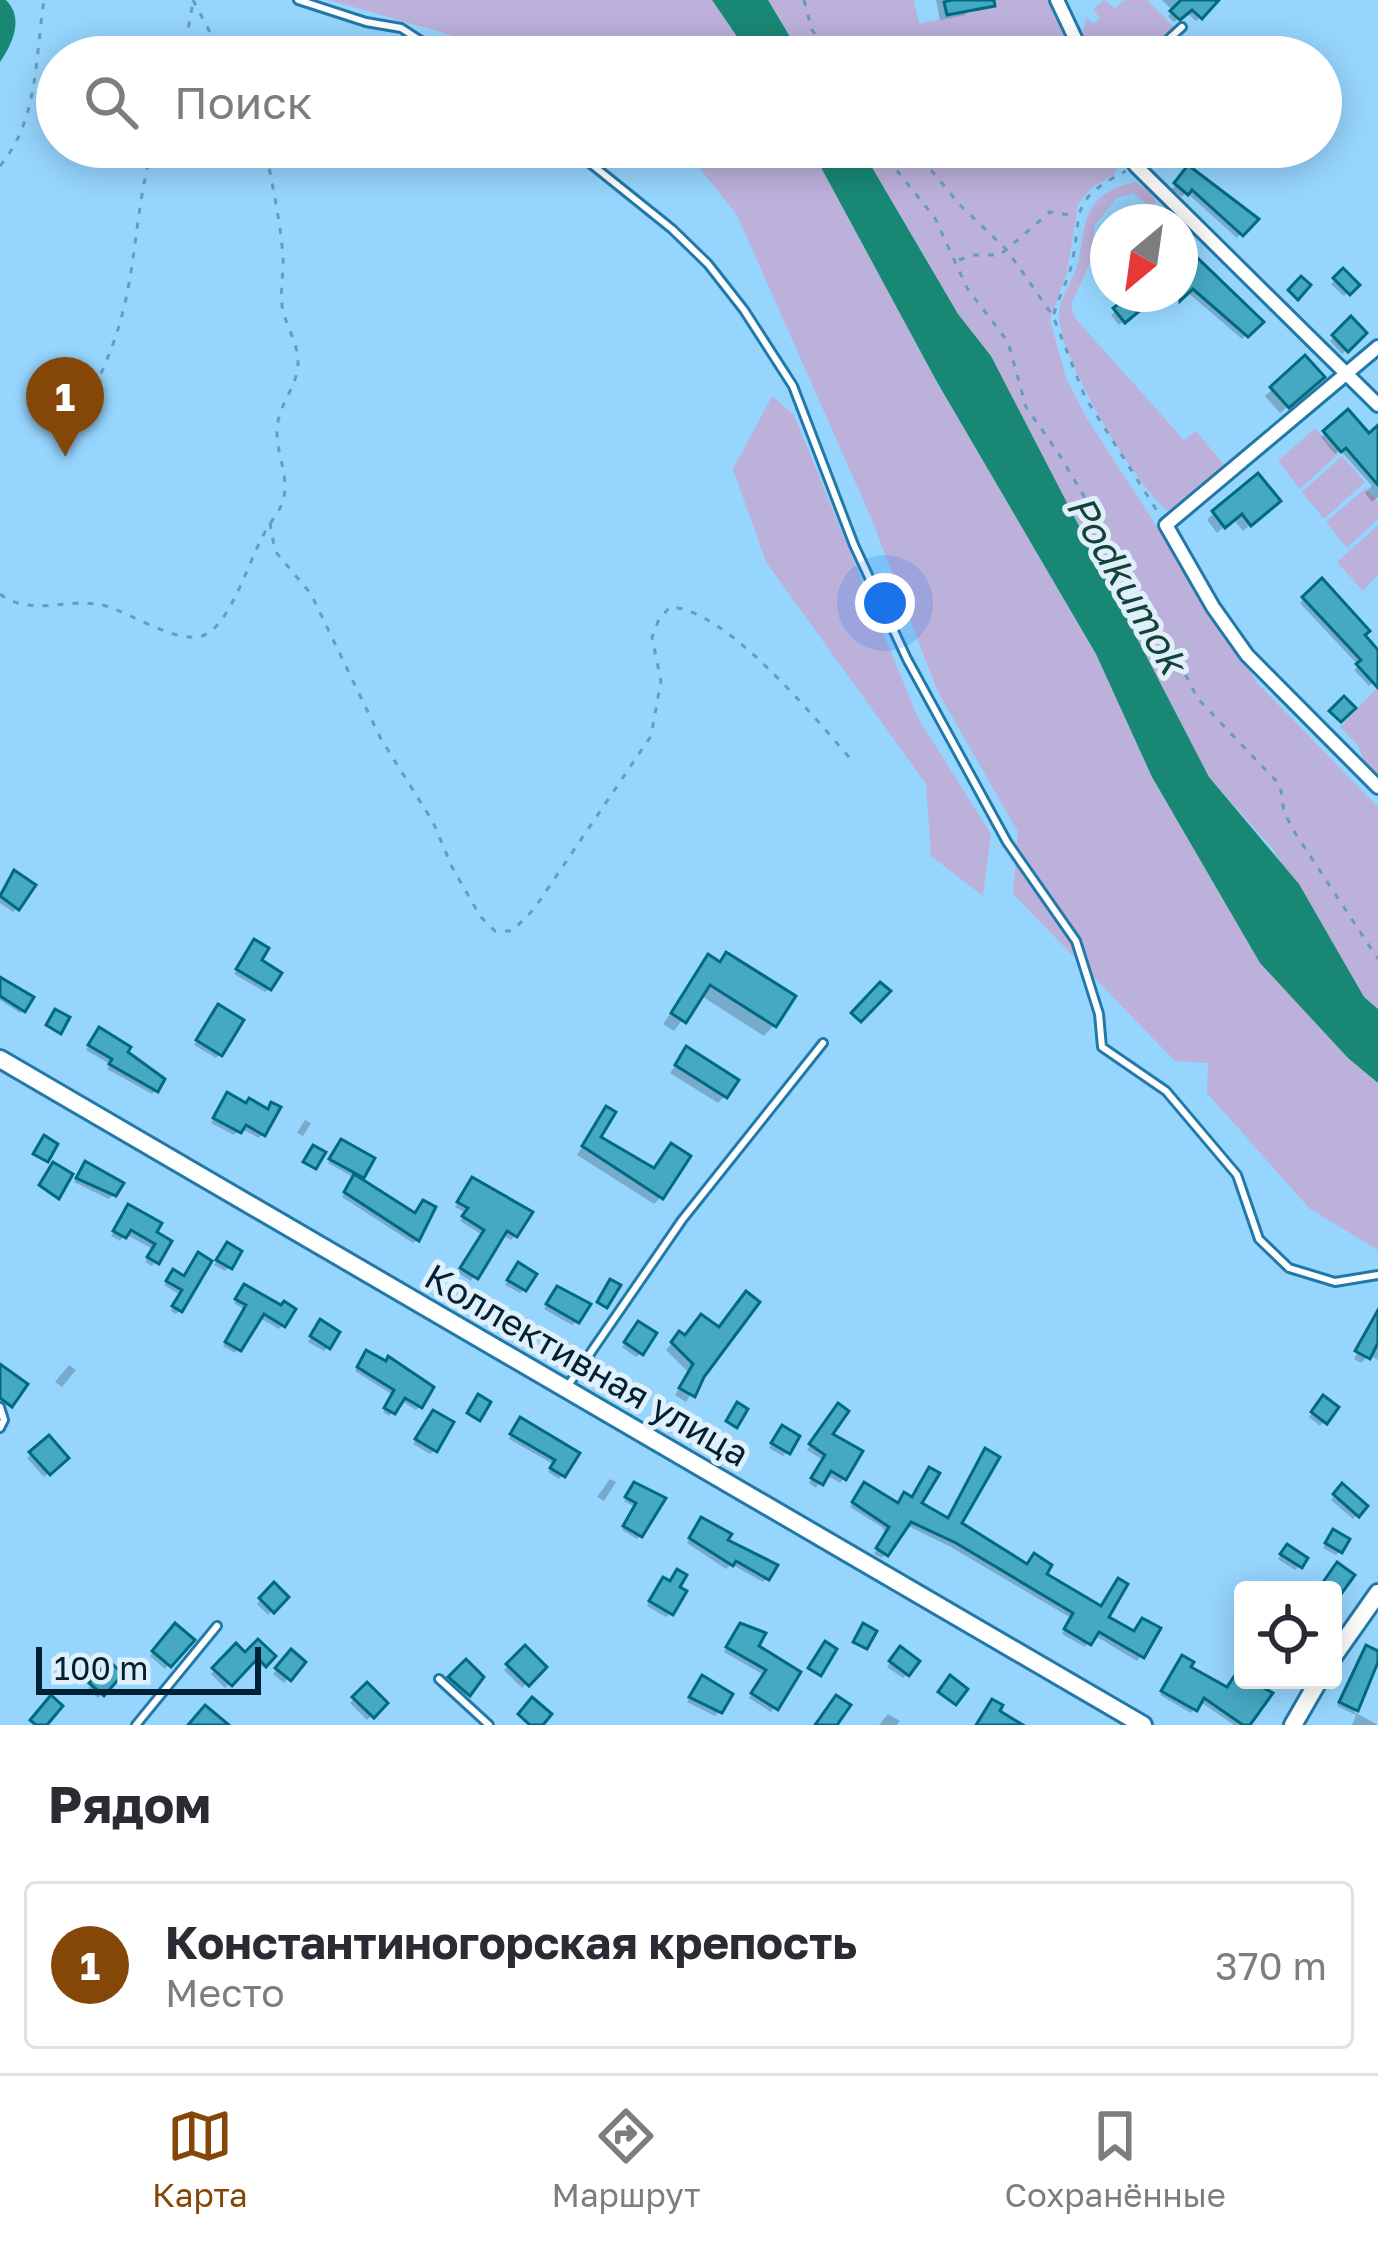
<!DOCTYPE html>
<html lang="ru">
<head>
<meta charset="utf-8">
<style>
  :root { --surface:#fff; --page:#f2f2f3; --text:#2b2b33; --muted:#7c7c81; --line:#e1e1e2; --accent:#854708 }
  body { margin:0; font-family:"Golos Text",sans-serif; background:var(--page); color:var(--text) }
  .controls { position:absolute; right:36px; bottom:36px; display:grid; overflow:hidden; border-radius:12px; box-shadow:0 6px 30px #0003 }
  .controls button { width:108px; height:108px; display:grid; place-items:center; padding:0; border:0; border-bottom:3px solid var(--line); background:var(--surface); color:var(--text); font:60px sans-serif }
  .compass { position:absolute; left:1090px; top:204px; width:108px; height:108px; border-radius:50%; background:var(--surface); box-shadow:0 6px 30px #0003; rotate:209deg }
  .scale { position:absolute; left:36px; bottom:30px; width:225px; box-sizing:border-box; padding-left:12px; border:6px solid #002033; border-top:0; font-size:33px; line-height:42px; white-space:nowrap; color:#002033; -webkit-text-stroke:9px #e0f0fa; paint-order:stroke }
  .you { position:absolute; left:885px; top:603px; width:42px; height:42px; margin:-30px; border:9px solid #fff; border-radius:50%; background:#1a73e8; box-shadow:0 0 0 18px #1a73e833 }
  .badge { display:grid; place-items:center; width:78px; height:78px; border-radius:50%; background:var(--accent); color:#fff; font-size:39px; font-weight:700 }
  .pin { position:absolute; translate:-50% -99px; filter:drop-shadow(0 3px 6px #0008) }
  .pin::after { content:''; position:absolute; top:63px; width:42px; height:36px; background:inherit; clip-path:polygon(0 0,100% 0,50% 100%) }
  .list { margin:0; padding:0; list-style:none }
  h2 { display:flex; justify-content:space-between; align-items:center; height:156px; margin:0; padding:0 48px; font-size:51px }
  h2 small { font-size:39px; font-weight:400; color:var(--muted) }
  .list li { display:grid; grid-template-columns:78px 1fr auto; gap:36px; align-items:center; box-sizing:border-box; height:168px; margin:0 24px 24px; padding:0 24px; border:3px solid var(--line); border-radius:12px }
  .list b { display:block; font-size:45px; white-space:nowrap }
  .list p { margin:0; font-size:39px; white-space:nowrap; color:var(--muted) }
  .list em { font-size:39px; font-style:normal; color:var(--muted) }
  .icon { flex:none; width:66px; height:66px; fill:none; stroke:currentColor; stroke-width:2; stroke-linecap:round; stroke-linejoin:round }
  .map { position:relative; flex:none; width:1378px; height:1725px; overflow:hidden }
  .search { position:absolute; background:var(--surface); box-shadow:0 6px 30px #0003; left:36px; right:36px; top:36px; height:132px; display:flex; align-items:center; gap:30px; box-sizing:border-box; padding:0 42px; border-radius:66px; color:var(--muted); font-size:45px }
  .sheet { height:348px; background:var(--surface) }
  nav { display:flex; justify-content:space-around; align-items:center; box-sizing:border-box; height:168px; border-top:3px solid var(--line); background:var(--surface); font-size:33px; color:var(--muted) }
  nav a { display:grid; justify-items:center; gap:6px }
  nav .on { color:var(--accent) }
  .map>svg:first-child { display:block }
  .green { fill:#bcb1db }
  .water { fill:#188875 }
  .shadow { fill:#0003 }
  .building { fill:#45a9c3; stroke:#006a7f; stroke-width:3 }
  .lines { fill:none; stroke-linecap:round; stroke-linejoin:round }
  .lane-casing { stroke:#2179a8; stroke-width:12 }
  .street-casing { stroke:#2179a8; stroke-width:18 }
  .secondary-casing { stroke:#2179a8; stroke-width:22 }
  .path { stroke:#679cbe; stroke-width:3; stroke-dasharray:6 9; stroke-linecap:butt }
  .lane { stroke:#fff; stroke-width:6 }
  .street { stroke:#fff; stroke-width:12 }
  .secondary { stroke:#fff; stroke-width:16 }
  .labels { text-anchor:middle; stroke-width:10; stroke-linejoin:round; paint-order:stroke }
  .street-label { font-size:36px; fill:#002033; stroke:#e0f0fa }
  .water-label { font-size:39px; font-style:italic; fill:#154138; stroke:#e0f0fa }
</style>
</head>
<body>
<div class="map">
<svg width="1378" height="1725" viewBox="0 0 1378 1725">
  <rect width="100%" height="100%" fill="#96d5fe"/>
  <g class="green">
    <polygon points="329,0 712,0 751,57 527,57"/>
    <polygon points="768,0 914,0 919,24 975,12 973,0 1051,0 1080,57 802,57"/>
    <polygon points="1104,0 1115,8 1125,0 1147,0 1176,29 1144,57 1089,57 1083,31 1087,17 1093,24 1100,18 1093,9"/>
    <polygon points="683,147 810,147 937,382 1096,654 1152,777 1260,962 1348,1058 1378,1083 1378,1250 1310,1209 1207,1093 1208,1063 1175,1061 1013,894 1018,832 937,690 872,520 737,215"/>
    <polygon points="860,147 1088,147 1105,163 1117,168 1114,175 1091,188 1078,205 1067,272 1050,320 1066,378 1086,417 1259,685 1378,807 1378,1009 1364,997 1273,849 1209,777 991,356 958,314"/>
    <path d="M1135,182L1151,192L1156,201L1153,209L1133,193L1117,198L1095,224L1091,260L1071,305L1075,318L1184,440L1196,431L1225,466L1177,510H1167C1134,484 1060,358 1059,316C1059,296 1077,276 1080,255C1086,213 1089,193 1135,182Z"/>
    <polygon points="772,396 794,415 918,718 991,834 983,896 931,856 926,784 766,562 733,469"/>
    <polygon points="1315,428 1338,454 1300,489 1278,461"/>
    <polygon points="1342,456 1365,482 1324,519 1302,492"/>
    <polygon points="1366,488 1378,502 1378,519 1347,548 1326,522"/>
    <polygon points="1378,525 1378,575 1363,591 1337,562"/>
    <polygon points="1378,687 1378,778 1365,764 1358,745 1340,727"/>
  </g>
  <g class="water">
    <path d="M0,0H6C24,18 13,43 0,62Z"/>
    <polygon points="712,0 768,0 802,57 751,57"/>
    <polygon points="810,147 860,147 958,314 991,356 1209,777 1299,884 1364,997 1378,1009 1378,1083 1348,1058 1260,963 1152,777 1096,654 937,382"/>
  </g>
  <g class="shadow">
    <polygon points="936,0 970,0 972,9 965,15 940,20"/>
    <polygon points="1162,0 1206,0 1211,5 1196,21 1186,12 1174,22 1168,16 1173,11"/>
    <polygon points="341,147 355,147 347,156 339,151"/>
    <polygon points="1142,147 1162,147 1155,154 1150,148 1139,157 1136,153"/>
    <polygon points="1189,169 1254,219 1237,238 1186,192 1182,197 1172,189"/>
    <polygon points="1180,246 1259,322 1242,339 1186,291 1175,302 1169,294 1180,294"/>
    <polygon points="1343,272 1355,285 1344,296 1331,284"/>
    <polygon points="1131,298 1139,308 1119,325 1111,315"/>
    <polygon points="1351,320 1363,333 1342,354 1330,341"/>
    <polygon points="1305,359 1314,384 1280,413 1265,396"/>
    <polygon points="1348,413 1369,437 1378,439 1378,497 1372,502 1365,493 1372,486 1340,450 1335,454 1321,437"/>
    <polygon points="1270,508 1243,531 1233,519 1217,533 1207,520 1214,513"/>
    <polygon points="1321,583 1378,654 1378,678 1369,686 1354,670 1359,666 1300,603"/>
    <polygon points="10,878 17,908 13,912 0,903 0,893"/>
    <polygon points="251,947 269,988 265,992 234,974"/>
    <polygon points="709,958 774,1025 764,1036 700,995 674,1031 663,1024"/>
    <polygon points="0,984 23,1010 20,1013 0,1000"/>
    <polygon points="214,1012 220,1054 216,1058 194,1045"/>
    <polygon points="95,1035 124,1053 156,1090 152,1094 107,1069 110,1064 86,1050"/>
    <polygon points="686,1050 725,1096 718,1103 670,1073"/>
    <polygon points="224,1100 263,1134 259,1138 240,1128 234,1135 211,1123"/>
    <polygon points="606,1110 597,1138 661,1197 654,1204 577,1155"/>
    <polygon points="305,1120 311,1123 303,1136 297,1133"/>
    <polygon points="338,1146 361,1176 357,1180 417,1240 413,1243 342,1197 355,1178 328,1163"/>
    <polygon points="82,1169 114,1194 109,1199 74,1182"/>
    <polygon points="469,1185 515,1236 511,1240 501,1234 471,1281 458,1273 482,1235 460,1221 466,1213 455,1207"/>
    <polygon points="125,1212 168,1242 152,1266 145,1262 153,1249 125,1234 120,1241 111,1236"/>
    <polygon points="223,1250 229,1267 225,1271 214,1265"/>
    <polygon points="514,1270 524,1289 520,1293 505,1285"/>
    <polygon points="170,1277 183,1279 180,1310 176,1314 171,1311 180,1295 164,1285"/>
    <polygon points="241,1292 283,1325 279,1329 258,1317 235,1353 223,1346 245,1310 234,1303"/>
    <polygon points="553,1294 577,1321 572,1325 544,1309"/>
    <polygon points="316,1327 328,1347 324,1351 308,1342"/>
    <polygon points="1371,1328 1378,1329 1378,1360 1369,1355 1361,1363 1354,1359"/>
    <polygon points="635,1329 641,1353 636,1357 622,1347"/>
    <polygon points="679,1335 702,1376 686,1402 675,1395 688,1372 666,1350"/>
    <polygon points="363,1357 420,1406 416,1410 400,1400 389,1416 383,1412 393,1395 355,1371"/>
    <polygon points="69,1365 76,1370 62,1387 55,1382"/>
    <polygon points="1319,1403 1335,1408 1320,1426 1309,1417"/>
    <polygon points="834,1411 829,1435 844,1478 840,1483 825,1474 816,1488 809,1483 823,1460 807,1450"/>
    <polygon points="429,1418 435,1450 430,1454 413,1444"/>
    <polygon points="517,1424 576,1454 559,1479 548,1472 553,1464 509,1439"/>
    <polygon points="778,1433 787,1452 783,1456 769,1448"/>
    <polygon points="48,1439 65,1458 44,1477 27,1458"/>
    <polygon points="610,1479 616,1482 604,1501 597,1497"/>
    <polygon points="634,1485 640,1535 637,1539 622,1530 635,1507 624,1501"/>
    <polygon points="1342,1487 1364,1507 1353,1519 1331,1500"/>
    <polygon points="860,1490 897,1506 918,1504 958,1524 1105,1618 1141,1656 1137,1661 1094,1635 1085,1647 1062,1634 1071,1618 951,1547 906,1525 882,1558 874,1554 886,1534 882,1527 850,1507"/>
    <polygon points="698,1525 724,1541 767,1578 763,1582 731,1564 726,1569 687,1543"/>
    <polygon points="1329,1537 1340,1551 1336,1555 1323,1548"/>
    <polygon points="1283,1552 1299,1566 1295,1570 1278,1559"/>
    <polygon points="1292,1581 1305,1588 1303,1590 1285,1590"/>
    <polygon points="659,1585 671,1613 666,1617 647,1606"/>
    <polygon points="274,1586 285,1597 268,1615 257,1604"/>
    <polygon points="175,1627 190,1640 165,1669 150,1656"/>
    <polygon points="736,1631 797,1673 771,1712 749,1698 764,1675 724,1652"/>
    <polygon points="236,1648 245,1657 272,1657 260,1669 252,1660 225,1688 211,1674"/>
    <polygon points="1367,1648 1378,1656 1354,1712 1378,1725 1352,1725 1356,1715 1337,1706"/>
    <polygon points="525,1649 543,1667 522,1688 504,1670"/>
    <polygon points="291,1653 302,1662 284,1683 273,1674"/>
    <polygon points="896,1654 907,1674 903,1678 887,1667"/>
    <polygon points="466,1663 480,1677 463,1698 446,1683"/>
    <polygon points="1178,1663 1226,1690 1243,1666 1243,1680 1253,1680 1246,1725 1234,1725 1199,1701 1191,1713 1160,1695"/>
    <polygon points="109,1665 119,1674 98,1698 88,1689"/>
    <polygon points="699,1683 719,1712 715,1716 687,1702"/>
    <polygon points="367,1686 384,1703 367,1720 350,1703"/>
    <polygon points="888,1714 900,1721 897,1725 879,1725"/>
  </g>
  <g class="building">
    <polygon points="952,0 994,0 995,6 947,15 944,2"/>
    <polygon points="1181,0 1219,0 1202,19 1192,10 1180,20 1170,11"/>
    <polygon points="1188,165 1259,219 1243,236 1192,190 1188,195 1174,183"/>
    <polygon points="1180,241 1264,322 1248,337 1193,289 1180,301"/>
    <polygon points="1343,268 1360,285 1350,295 1333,278"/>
    <polygon points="1301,276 1311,285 1298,300 1288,290"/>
    <polygon points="1132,294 1143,308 1125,323 1113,308"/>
    <polygon points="1351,316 1367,333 1348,352 1332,335"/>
    <polygon points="1305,355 1325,377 1289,408 1270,387"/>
    <polygon points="1348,409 1369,433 1378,425 1378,485 1346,448 1341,452 1323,431"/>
    <polygon points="1258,473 1281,501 1251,526 1242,514 1225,528 1212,511"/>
    <polygon points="1322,578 1370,631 1365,635 1378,650 1378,688 1356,664 1361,660 1302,597"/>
    <polygon points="1344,696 1356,708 1341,722 1329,711"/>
    <polygon points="14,870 36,885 19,910 0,896"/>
    <polygon points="254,939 269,948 262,960 282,973 271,990 236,969"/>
    <polygon points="726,952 796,996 776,1027 710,985 686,1023 671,1013 708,954 720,962"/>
    <polygon points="0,977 34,997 25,1012 0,996"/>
    <polygon points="880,982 891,991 861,1022 851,1013"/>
    <polygon points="218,1004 244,1020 222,1056 196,1040"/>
    <polygon points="55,1009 70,1017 61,1034 46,1025"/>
    <polygon points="99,1027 131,1047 128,1052 165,1079 158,1092 109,1064 112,1059 88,1045"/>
    <polygon points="686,1046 739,1080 727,1098 675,1065"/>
    <polygon points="227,1092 246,1103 249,1098 268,1109 271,1102 281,1107 265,1136 246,1125 241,1133 213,1118"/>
    <polygon points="606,1106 616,1112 601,1137 654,1168 671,1143 691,1156 663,1199 582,1146"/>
    <polygon points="44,1135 58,1144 48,1162 33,1154"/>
    <polygon points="341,1139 375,1158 364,1178 329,1159"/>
    <polygon points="313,1145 326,1152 316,1169 303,1162"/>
    <polygon points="85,1161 124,1183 116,1196 76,1178"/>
    <polygon points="53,1162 73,1174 59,1199 39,1185"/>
    <polygon points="354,1174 415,1213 423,1200 436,1207 419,1241 344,1192"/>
    <polygon points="472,1177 533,1212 517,1237 507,1231 478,1279 460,1268 484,1230 462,1216 468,1208 457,1202"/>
    <polygon points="128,1204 162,1223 157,1232 172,1241 159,1264 147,1257 155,1244 131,1230 126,1238 113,1231"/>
    <polygon points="227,1242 242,1251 232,1269 216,1260"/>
    <polygon points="198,1252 212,1261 182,1312 172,1306 182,1290 166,1281 173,1269 184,1276"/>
    <polygon points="518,1262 537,1274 526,1291 507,1280"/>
    <polygon points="610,1279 621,1285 607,1308 597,1302"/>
    <polygon points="244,1284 281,1305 284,1301 296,1309 285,1327 264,1314 241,1351 225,1342 246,1305 235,1299"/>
    <polygon points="557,1286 591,1304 579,1323 546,1304"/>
    <polygon points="746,1291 760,1302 704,1377 695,1397 679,1388 693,1364 671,1342 679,1331 685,1335 701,1314 719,1327"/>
    <polygon points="1378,1310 1378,1343 1370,1359 1355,1351"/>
    <polygon points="320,1319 340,1332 330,1349 310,1336"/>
    <polygon points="638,1321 657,1333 643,1355 624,1342"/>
    <polygon points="366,1350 386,1361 388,1356 434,1387 422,1408 405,1398 395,1414 384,1408 394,1390 357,1367"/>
    <polygon points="0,1364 28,1384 12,1407 0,1398"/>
    <polygon points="478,1394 491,1402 480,1421 467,1413"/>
    <polygon points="1323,1395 1339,1407 1327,1424 1311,1412"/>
    <polygon points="737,1402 748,1409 737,1428 726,1421"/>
    <polygon points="838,1403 849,1411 833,1434 863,1451 846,1480 831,1471 823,1485 811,1478 825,1455 809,1444"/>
    <polygon points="433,1410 454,1422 437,1452 415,1439"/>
    <polygon points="520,1417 580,1453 565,1477 550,1468 555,1460 510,1434"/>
    <polygon points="782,1425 800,1436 790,1454 771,1443"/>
    <polygon points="49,1435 69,1458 50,1475 29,1452"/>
    <polygon points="985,1448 1000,1457 962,1523 1027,1564 1034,1553 1052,1565 1047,1574 1101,1606 1118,1578 1128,1584 1109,1617 1134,1631 1142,1618 1161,1628 1144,1658 1099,1632 1091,1645 1064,1629 1073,1613 956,1543 911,1522 888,1556 876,1548 889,1527 852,1502 864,1482 898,1503 904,1492 912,1497 929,1467 940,1473 922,1503 948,1518"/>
    <polygon points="634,1482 666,1498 642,1537 623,1526 636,1503 625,1497"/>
    <polygon points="1342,1483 1368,1506 1359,1517 1333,1494"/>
    <polygon points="701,1517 732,1534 728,1540 778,1565 769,1580 736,1561 733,1566 689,1538"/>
    <polygon points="1333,1529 1350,1539 1342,1553 1325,1543"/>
    <polygon points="1287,1544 1308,1558 1302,1568 1280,1554"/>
    <polygon points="1337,1562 1355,1575 1339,1597 1321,1585"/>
    <polygon points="677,1569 687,1575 680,1587 687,1591 673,1615 649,1601 663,1577 670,1581"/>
    <polygon points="274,1582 289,1597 274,1613 259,1598"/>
    <polygon points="175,1623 195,1640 171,1667 152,1651"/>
    <polygon points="740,1623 766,1633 759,1646 801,1672 778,1710 751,1693 766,1670 726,1647"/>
    <polygon points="863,1623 877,1631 867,1649 853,1642"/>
    <polygon points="258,1639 276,1656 266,1667 258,1658 232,1686 212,1668 236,1643 245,1652"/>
    <polygon points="825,1641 837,1649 821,1676 808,1668"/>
    <polygon points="525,1645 547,1667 529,1686 506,1664"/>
    <polygon points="1366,1645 1378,1651 1378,1662 1358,1711 1339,1702"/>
    <polygon points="900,1646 920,1661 909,1676 889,1661"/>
    <polygon points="291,1649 306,1662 291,1681 275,1668"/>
    <polygon points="1182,1655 1194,1662 1191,1667 1227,1687 1243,1663 1243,1680 1256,1680 1255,1683 1273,1693 1250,1725 1243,1725 1204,1698 1197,1711 1161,1691"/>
    <polygon points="466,1659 484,1677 470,1696 448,1677"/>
    <polygon points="109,1661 123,1674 104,1696 89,1683"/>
    <polygon points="702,1675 733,1694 722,1713 689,1697"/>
    <polygon points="950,1675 968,1689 956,1705 938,1692"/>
    <polygon points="367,1682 388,1703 374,1718 352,1697"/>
    <polygon points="51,1695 63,1706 47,1725 36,1725 30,1720"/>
    <polygon points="836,1695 851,1705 837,1725 815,1725"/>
    <polygon points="532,1697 552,1714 543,1725 530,1725 518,1714"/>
    <polygon points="992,1699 1003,1705 1000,1711 1023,1725 976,1725"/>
    <polygon points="205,1705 229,1725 188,1725"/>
  </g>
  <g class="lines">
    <g class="lane-casing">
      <g id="lane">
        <polyline points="298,0 366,22 401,28 446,57"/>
        <polyline points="1149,57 1182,27"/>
        <polyline points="570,147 672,229 708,264 744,310 793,386 854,545 907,659 1007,842 1076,941 1099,1014 1102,1047 1166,1091 1237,1175 1259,1239 1289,1268 1335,1282 1378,1275"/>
        <polyline points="567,1387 682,1220 823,1043"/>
        <polyline points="0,1407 4,1420 0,1428"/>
        <polyline points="439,1679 489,1725"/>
        <polyline points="136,1725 217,1626"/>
      </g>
    </g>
    <g class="street-casing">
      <g id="street">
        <polyline points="1057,0 1084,57"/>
        <polyline points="1122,147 1136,166 1378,405"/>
        <polyline points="1378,347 1166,525 1213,607 1247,655 1378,787"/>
      </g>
    </g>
    <g class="secondary-casing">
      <g id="secondary">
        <polyline points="0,1059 1143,1725"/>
        <polyline points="1333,1657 1378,1593"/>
        <polyline points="1293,1725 1319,1680"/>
      </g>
    </g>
    <g class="path">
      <polyline points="193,0 223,57"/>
      <polyline points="804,0 812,30 833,57"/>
      <polyline points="183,57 193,2"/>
      <polyline points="878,147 935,218 967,288 1008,342 1026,407 1059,454 1156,618 1198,699 1280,785 1284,812 1295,833 1378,959"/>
      <polyline points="912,147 960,205 1007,250 1053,316 1085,397 1159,514"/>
      <path d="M0,166C39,119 35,58 44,0"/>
      <polyline points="959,260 972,255 1000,255 1050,212 1076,216"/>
      <path d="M1054,314C1058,298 1067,283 1071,267C1084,211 1066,202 1126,171"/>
      <path d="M65,456C82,410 110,363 122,315C137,259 136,202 153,147"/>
      <path d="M270,523L275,551L311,594L381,739L433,822L452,867L480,916L495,931H512L534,909L651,736L661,681L652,637L659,619L670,607C726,609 812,715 849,757"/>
      <path d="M0,594C31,618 71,596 106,606C130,613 178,644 202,636C230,627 249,560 263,536C268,525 277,515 282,504C291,479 277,458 277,432C277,408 292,394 297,372C302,350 288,331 283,311C279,293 284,273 283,256C280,219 272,183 265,147"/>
    </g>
    <use href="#lane" class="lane"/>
    <use href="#street" class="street"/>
    <use href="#secondary" class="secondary"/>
  </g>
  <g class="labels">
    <g class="street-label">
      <text transform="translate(587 1365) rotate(30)" y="13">Коллективная улица</text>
    </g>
    <g class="water-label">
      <text transform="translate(1127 584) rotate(60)" y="14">Podkumok</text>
    </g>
  </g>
</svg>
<div class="controls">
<button><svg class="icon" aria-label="locate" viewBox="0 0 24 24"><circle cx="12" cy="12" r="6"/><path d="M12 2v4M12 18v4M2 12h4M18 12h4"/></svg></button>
</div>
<svg class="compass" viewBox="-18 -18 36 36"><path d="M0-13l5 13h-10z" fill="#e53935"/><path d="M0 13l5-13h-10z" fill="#7c7c81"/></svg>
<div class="scale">100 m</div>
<div class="you"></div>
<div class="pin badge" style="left:65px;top:456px">1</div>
<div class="search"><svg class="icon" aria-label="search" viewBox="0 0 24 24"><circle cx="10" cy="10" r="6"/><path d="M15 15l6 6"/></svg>Поиск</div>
</div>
<section class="sheet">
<h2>Рядом<small></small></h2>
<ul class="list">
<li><span class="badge">1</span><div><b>Константиногорская крепость</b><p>Место</p></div><em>370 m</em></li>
</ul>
</section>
<nav>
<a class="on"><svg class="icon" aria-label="map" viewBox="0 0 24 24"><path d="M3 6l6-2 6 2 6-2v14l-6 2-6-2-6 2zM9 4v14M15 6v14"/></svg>Карта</a>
<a><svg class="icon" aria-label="directions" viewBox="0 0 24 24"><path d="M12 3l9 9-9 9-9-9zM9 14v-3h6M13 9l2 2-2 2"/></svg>Маршрут</a>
<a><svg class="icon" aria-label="saved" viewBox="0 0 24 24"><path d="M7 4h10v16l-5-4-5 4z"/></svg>Сохранённые</a>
</nav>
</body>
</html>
